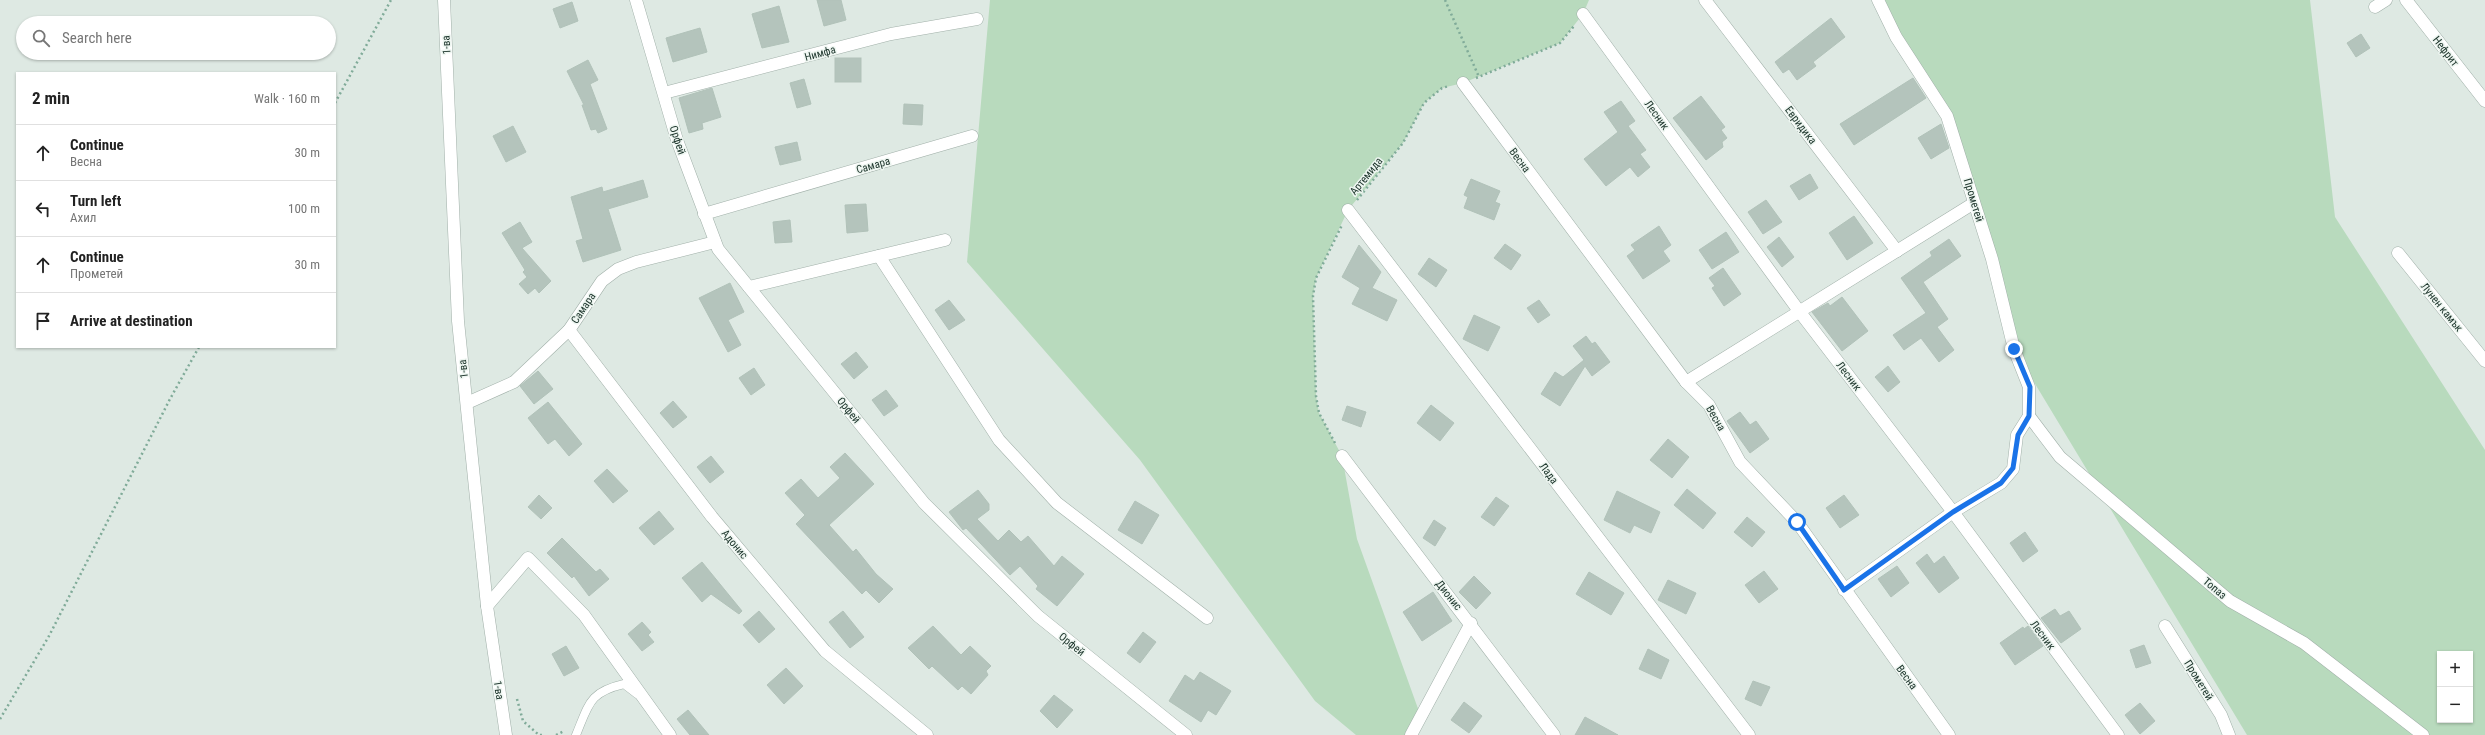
<!DOCTYPE html>
<html lang="en">
<head>
<meta charset="utf-8">
<style>
  :root { --surface:#fff; --page:#f2f2f2; --text:#222; --muted:#767676; --line:#e0e0e0 }
  body { margin:0; font-family:"Roboto Condensed",sans-serif; background:var(--page); color:var(--text) }
  .controls { position:absolute; right:12px; bottom:12px; display:grid; overflow:hidden; border-radius:0px; box-shadow:0 1px 3px #0004 }
  .controls button { width:36px; height:36px; display:grid; place-items:center; padding:0; border:0; border-bottom:1px solid var(--line); background:var(--surface); color:var(--text); font:20px sans-serif }
  .stop { position:absolute; width:12px; height:12px; margin:-9px; border:3px solid #1a73e8; border-radius:50%; background:#fff }
  .stop.end { background:#1a73e8; border-color:#fff; box-shadow:0 1px 4px #0008 }
  .list { margin:0; padding:0; list-style:none }
  h2 { display:flex; justify-content:space-between; align-items:center; height:52px; margin:0; padding:0 16px; font-size:17px }
  h2 small { font-size:13px; font-weight:400; color:var(--muted) }
  .list li { display:grid; grid-template-columns:26px 1fr auto; gap:12px; align-items:center; box-sizing:border-box; height:56px; padding:0 16px; border-top:1px solid var(--line) }
  .list b { display:block; font-size:15px; white-space:nowrap }
  .list p { margin:0; font-size:13px; white-space:nowrap; color:var(--muted) }
  .list em { font-size:13px; font-style:normal; color:var(--muted) }
  .icon { flex:none; width:22px; height:22px; fill:none; stroke:currentColor; stroke-width:2; stroke-linecap:round; stroke-linejoin:round }
  .map { position:relative; flex:none; width:2485px; height:735px; overflow:hidden }
  .search { position:absolute; background:var(--surface); box-shadow:0 1px 3px #0004; left:16px; top:16px; width:320px; height:44px; display:flex; align-items:center; gap:10px; box-sizing:border-box; padding:0 14px; border-radius:22px; color:var(--muted); font-size:15px }
  .panel { position:absolute; background:var(--surface); box-shadow:0 1px 3px #0004; left:16px; top:72px; width:320px; height:276px; border-radius:0px }
  .map>svg:first-child { display:block }
  .green { fill:#b8dabd; fill-rule:evenodd }
  .building { fill:#b4c4bc; stroke:#b1c2b9 }
  .lines { fill:none; stroke-linecap:round; stroke-linejoin:round }
  .service-casing { stroke:#a1b0a9; stroke-width:9 }
  .minor-casing { stroke:#a1b0a9; stroke-width:13 }
  .path { stroke:#80ab99; stroke-width:2.5; stroke-dasharray:2 3; stroke-linecap:butt }
  .service { stroke:#fff; stroke-width:8 }
  .minor { stroke:#fff; stroke-width:12 }
  .route { stroke:#1a73e8; stroke-width:5 }
  .labels { text-anchor:middle; stroke-width:3; stroke-linejoin:round; paint-order:stroke }
  .street-label { font-size:11px; fill:#20382f; stroke:#eef6f1 }
</style>
</head>
<body>
<div class="map">
<svg width="2485" height="735" viewBox="0 0 2485 735">
  <rect width="100%" height="100%" fill="#dee9e3"/>
  <g class="green">
    <polygon points="990,0 1589,0 1583,14 1560,43 1463,83 1442,88 1424,103 1403,143 1348,210 1316,278 1313,296 1316,396 1319,413 1342,456 1357,539 1421,717 1411,735 1356,735 1315,701 1140,460 967,262"/>
    <path d="M1878,0H2310L2335,217L2485,450V735H2247L2014,349L1947,116ZM2440,654H2470V720H2440Z"/>
  </g>
  <g class="building">
    <polygon points="817,0 841,0 846,20 824,26"/>
    <polygon points="572,2 578,21 560,28 553,9"/>
    <polygon points="779,6 789,42 762,48 752,14"/>
    <polygon points="1831,18 1845,37 1813,62 1816,66 1797,80 1789,69 1783,73 1775,62"/>
    <polygon points="700,28 707,52 673,62 666,38"/>
    <polygon points="2361,34 2370,48 2356,57 2347,43"/>
    <rect x="835" y="58" width="26" height="24"/>
    <polygon points="588,60 598,80 590,84 607,129 598,133 596,129 591,130 582,105 584,105 567,71"/>
    <polygon points="1913,78 1926,98 1854,145 1840,124"/>
    <polygon points="804,79 811,104 797,108 790,83"/>
    <polygon points="712,88 721,117 702,123 703,129 689,133 679,98"/>
    <polygon points="1701,96 1725,127 1721,130 1727,138 1722,142 1723,147 1706,160 1673,118"/>
    <polygon points="1621,101 1635,121 1628,126 1646,150 1640,154 1650,167 1638,177 1630,167 1606,186 1584,159 1618,132 1604,112"/>
    <polygon points="904,104 923,105 922,125 903,124"/>
    <polygon points="1941,124 1949,148 1931,159 1918,138"/>
    <polygon points="513,126 526,152 506,162 493,136"/>
    <polygon points="797,142 801,160 780,165 775,147"/>
    <polygon points="1810,174 1818,188 1799,200 1790,186"/>
    <polygon points="1471,179 1500,191 1495,202 1500,204 1494,220 1464,208 1468,197 1464,195"/>
    <polygon points="643,180 648,197 608,209 621,250 583,262 576,241 583,239 571,197 602,187 603,192"/>
    <polygon points="1766,200 1782,222 1763,234 1748,212"/>
    <polygon points="866,204 868,231 847,233 845,205"/>
    <polygon points="1854,216 1873,243 1847,260 1829,233"/>
    <polygon points="790,220 792,242 775,243 773,222"/>
    <polygon points="520,222 532,242 522,248 551,281 539,293 535,288 528,294 519,284 527,277 523,272 525,270 502,233"/>
    <polygon points="1659,226 1671,245 1663,251 1670,261 1643,279 1627,256 1635,250 1631,245"/>
    <polygon points="1726,232 1739,252 1712,269 1699,250"/>
    <polygon points="1779,237 1794,257 1782,267 1767,247"/>
    <polygon points="1949,239 1961,256 1923,282 1948,319 1937,327 1954,350 1939,362 1921,338 1904,350 1893,335 1926,313 1901,278 1932,256 1930,252"/>
    <polygon points="1505,244 1521,255 1511,270 1494,258"/>
    <polygon points="1359,245 1381,272 1372,288 1397,300 1387,321 1352,304 1360,288 1342,277"/>
    <polygon points="1429,258 1447,270 1436,287 1418,274"/>
    <polygon points="1723,268 1741,294 1724,306 1712,288 1715,286 1709,278"/>
    <polygon points="730,283 744,312 728,320 741,345 728,352 699,298"/>
    <polygon points="1842,297 1868,331 1842,351 1812,312 1828,303 1830,306"/>
    <polygon points="949,300 965,320 949,330 935,310"/>
    <polygon points="1539,300 1550,315 1538,323 1527,308"/>
    <polygon points="1474,315 1500,327 1488,351 1463,339"/>
    <polygon points="1586,336 1592,344 1595,342 1610,362 1592,376 1585,366 1560,406 1541,394 1555,372 1563,377 1584,360 1573,346"/>
    <polygon points="856,352 868,367 854,379 841,364"/>
    <polygon points="1888,366 1900,382 1888,392 1875,377"/>
    <polygon points="754,368 765,385 751,395 739,378"/>
    <polygon points="538,371 553,389 534,404 520,386"/>
    <polygon points="886,390 898,406 884,416 872,400"/>
    <polygon points="673,401 687,417 673,428 660,413"/>
    <polygon points="548,402 582,444 569,456 555,439 548,444 528,418"/>
    <polygon points="1431,405 1454,423 1440,441 1417,423"/>
    <polygon points="1347,406 1366,412 1361,427 1342,420"/>
    <polygon points="1740,412 1750,425 1756,421 1769,439 1750,453 1727,421"/>
    <polygon points="1668,439 1689,457 1672,478 1650,460"/>
    <polygon points="845,453 874,484 829,525 853,552 856,549 876,574 893,589 879,603 866,590 862,594 796,524 805,515 785,493 801,479 818,498 840,478 830,467"/>
    <polygon points="711,456 724,472 710,483 697,467"/>
    <polygon points="607,469 628,491 613,503 594,481"/>
    <polygon points="1687,489 1716,513 1703,529 1674,505"/>
    <polygon points="978,490 989,504 989,510 977,519 998,541 1009,530 1021,542 1028,536 1054,566 1062,556 1084,574 1057,606 1036,589 1038,586 1020,566 1010,575 966,528 963,530 949,512"/>
    <polygon points="1617,491 1660,512 1651,533 1634,525 1630,533 1604,520"/>
    <polygon points="539,495 552,508 541,519 528,507"/>
    <polygon points="1844,495 1859,515 1840,528 1826,508"/>
    <polygon points="1496,497 1509,506 1494,526 1481,517"/>
    <polygon points="1135,501 1159,515 1142,544 1118,530"/>
    <polygon points="659,511 674,529 654,545 639,528"/>
    <polygon points="1747,517 1765,532 1752,547 1734,532"/>
    <polygon points="1434,520 1446,528 1435,546 1423,538"/>
    <polygon points="2025,532 2038,551 2023,562 2010,543"/>
    <polygon points="562,538 596,572 600,569 609,579 589,596 574,576 572,578 547,553"/>
    <polygon points="1927,554 1934,564 1944,556 1959,578 1939,593 1916,563"/>
    <polygon points="702,562 742,611 739,614 711,594 702,602 682,578"/>
    <polygon points="1897,566 1909,583 1891,597 1878,579"/>
    <polygon points="1764,571 1778,589 1759,603 1745,585"/>
    <polygon points="1589,572 1624,593 1611,615 1576,594"/>
    <polygon points="1474,576 1491,593 1476,609 1459,592"/>
    <polygon points="1668,580 1696,593 1686,614 1658,600"/>
    <polygon points="1433,592 1452,621 1422,641 1403,612"/>
    <polygon points="2055,609 2060,616 2069,611 2081,629 2061,643 2041,618"/>
    <polygon points="759,611 775,629 759,643 743,625"/>
    <polygon points="843,611 864,637 850,648 829,622"/>
    <polygon points="642,622 651,632 648,635 654,642 642,651 628,634"/>
    <polygon points="933,626 961,655 970,646 991,666 986,671 988,675 971,694 962,686 958,690 932,666 929,669 908,648"/>
    <polygon points="2028,626 2043,646 2015,665 2000,643 2023,627 2024,629"/>
    <polygon points="1143,632 1156,642 1140,663 1127,653"/>
    <polygon points="2144,645 2151,663 2136,668 2130,650"/>
    <polygon points="566,646 579,668 564,676 552,654"/>
    <polygon points="1648,649 1669,660 1661,679 1639,669"/>
    <polygon points="786,668 803,686 784,704 767,685"/>
    <polygon points="1200,672 1231,691 1216,715 1208,710 1201,722 1169,701 1185,675 1194,681"/>
    <polygon points="1753,681 1770,687 1761,706 1745,699"/>
    <polygon points="1054,695 1073,710 1057,728 1040,711"/>
    <polygon points="1464,702 1482,716 1469,733 1451,720"/>
    <polygon points="2140,703 2155,721 2140,734 2125,715"/>
    <polygon points="688,710 709,735 690,735 677,719"/>
    <polygon points="1585,717 1618,735 1575,735"/>
  </g>
  <g class="lines">
    <g class="service-casing">
      <path id="service" d="M576,735C589,704 589,692 624,684L637,694"/>
    </g>
    <g class="minor-casing">
      <g id="minor">
        <polyline points="444,0 458,321 487,606 506,735"/>
        <polyline points="636,0 677,140 718,249 924,503 1038,616 1186,735"/>
        <polyline points="1705,0 1897,251"/>
        <polyline points="2406,0 2485,101"/>
        <polyline points="2375,7 2386,0"/>
        <polyline points="1583,14 1799,311 1953,512 2118,735"/>
        <polyline points="1463,83 1686,382 1709,405 1740,462 1797,522 1949,735"/>
        <polyline points="664,93 891,34 977,19"/>
        <polyline points="1348,210 1749,735"/>
        <polyline points="704,214 972,136"/>
        <polyline points="2398,253 2485,361"/>
        <polyline points="879,256 999,440 1057,503 1207,618"/>
        <polyline points="749,287 945,240"/>
        <polyline points="569,330 712,517 825,651 927,735"/>
        <polyline points="1686,382 1974,203"/>
        <polyline points="467,403 514,382 569,330 602,281 618,269 636,262 715,242"/>
        <polyline points="2029,416 2060,457 2230,601 2304,643 2423,735"/>
        <polyline points="1342,456 1554,735"/>
        <polyline points="1844,590 1953,512 2001,483 2013,469 2017,435 2029,416 2029,387 2014,349 1992,259 1947,116 1896,37 1878,0"/>
        <polyline points="487,606 528,558 584,615 670,735"/>
        <polyline points="2165,626 2221,715 2229,735"/>
        <polyline points="1411,735 1471,623"/>
      </g>
    </g>
    <g class="path">
      <polyline points="1445,0 1479,77"/>
      <polyline points="1476,78 1560,43 1574,26"/>
      <polyline points="335,103 391,0"/>
      <polyline points="1357,200 1403,143 1424,103 1442,88 1449,86"/>
      <polyline points="1335,443 1319,413 1316,396 1313,296 1316,278 1342,225"/>
      <polyline points="517,699 523,721 539,735 543,735"/>
      <polyline points="0,719 49,636 170,399 199,347"/>
      <polyline points="556,735 564,731"/>
    </g>
    <use href="#service" class="service"/>
    <use href="#minor" class="minor"/>
  </g>
  <g class="lines">
    <polyline class="route" points="1797,522 1844,590 1953,512 2001,483 2013,468 2018,435 2029,416 2030,387 2014,349"/>
  </g>
  <g class="labels">
    <g class="street-label">
      <text transform="translate(446 45) rotate(-93)" y="4">1-ва</text>
      <text transform="translate(2446 51) rotate(52)" y="4">Нефрит</text>
      <text transform="translate(820 53) rotate(-15)" y="4">Нимфа</text>
      <text transform="translate(1657 115) rotate(54)" y="4">Лесник</text>
      <text transform="translate(1801 125) rotate(53)" y="4">Евридика</text>
      <text transform="translate(678 140) rotate(72)" y="4">Орфей</text>
      <text transform="translate(1520 160) rotate(53)" y="4">Весна</text>
      <text transform="translate(873 165) rotate(-16)" y="4">Самара</text>
      <text transform="translate(1366 176) rotate(-51)" y="4">Артемида</text>
      <text transform="translate(1974 200) rotate(73)" y="4">Прометей</text>
      <text transform="translate(2442 307) rotate(51)" y="4">Лунен камък</text>
      <text transform="translate(583 308) rotate(-56)" y="4">Самара</text>
      <text transform="translate(463 369) rotate(-96)" y="4">1-ва</text>
      <text transform="translate(1849 376) rotate(53)" y="4">Лесник</text>
      <text transform="translate(849 410) rotate(51)" y="4">Орфей</text>
      <text transform="translate(1716 418) rotate(60)" y="4">Весна</text>
      <text transform="translate(1549 473) rotate(53)" y="4">Лада</text>
      <text transform="translate(735 544) rotate(50)" y="4">Адонис</text>
      <text transform="translate(2215 588) rotate(40)" y="4">Топаз</text>
      <text transform="translate(1449 595) rotate(52)" y="4">Дионис</text>
      <text transform="translate(2043 635) rotate(53)" y="4">Лесник</text>
      <text transform="translate(1072 644) rotate(39)" y="4">Орфей</text>
      <text transform="translate(1907 677) rotate(54)" y="4">Весна</text>
      <text transform="translate(2199 680) rotate(58)" y="4">Прометей</text>
      <text transform="translate(499 690) rotate(82)" y="4">1-ва</text>
    </g>
  </g>
</svg>
<div class="controls">
<button>+</button>
<button>−</button>
</div>
<div class="stop" style="left:1797px;top:522px"></div>
<div class="stop end" style="left:2014px;top:349px"></div>
<div class="search"><svg class="icon" aria-label="search" viewBox="0 0 24 24"><circle cx="10" cy="10" r="6"/><path d="M15 15l6 6"/></svg>Search here</div>
<section class="panel">
<h2>2 min<small>Walk · 160 m</small></h2>
<ul class="list">
<li><svg class="icon" aria-label="ahead" viewBox="0 0 24 24"><path d="M12 20V5M6 11l6-6 6 6"/></svg><div><b>Continue</b><p>Весна</p></div><em>30 m</em></li>
<li><svg class="icon" aria-label="left" viewBox="0 0 24 24"><path d="M17 20v-9H6M10 6l-5 5 5 5"/></svg><div><b>Turn left</b><p>Ахил</p></div><em>100 m</em></li>
<li><svg class="icon" aria-label="ahead" viewBox="0 0 24 24"><path d="M12 20V5M6 11l6-6 6 6"/></svg><div><b>Continue</b><p>Прометей</p></div><em>30 m</em></li>
<li><svg class="icon" aria-label="arrive" viewBox="0 0 24 24"><path d="M6 21V4h12l-3 4 3 4H6"/></svg><div><b>Arrive at destination</b></div></li>
</ul>
</section>
</div>
</body>
</html>
